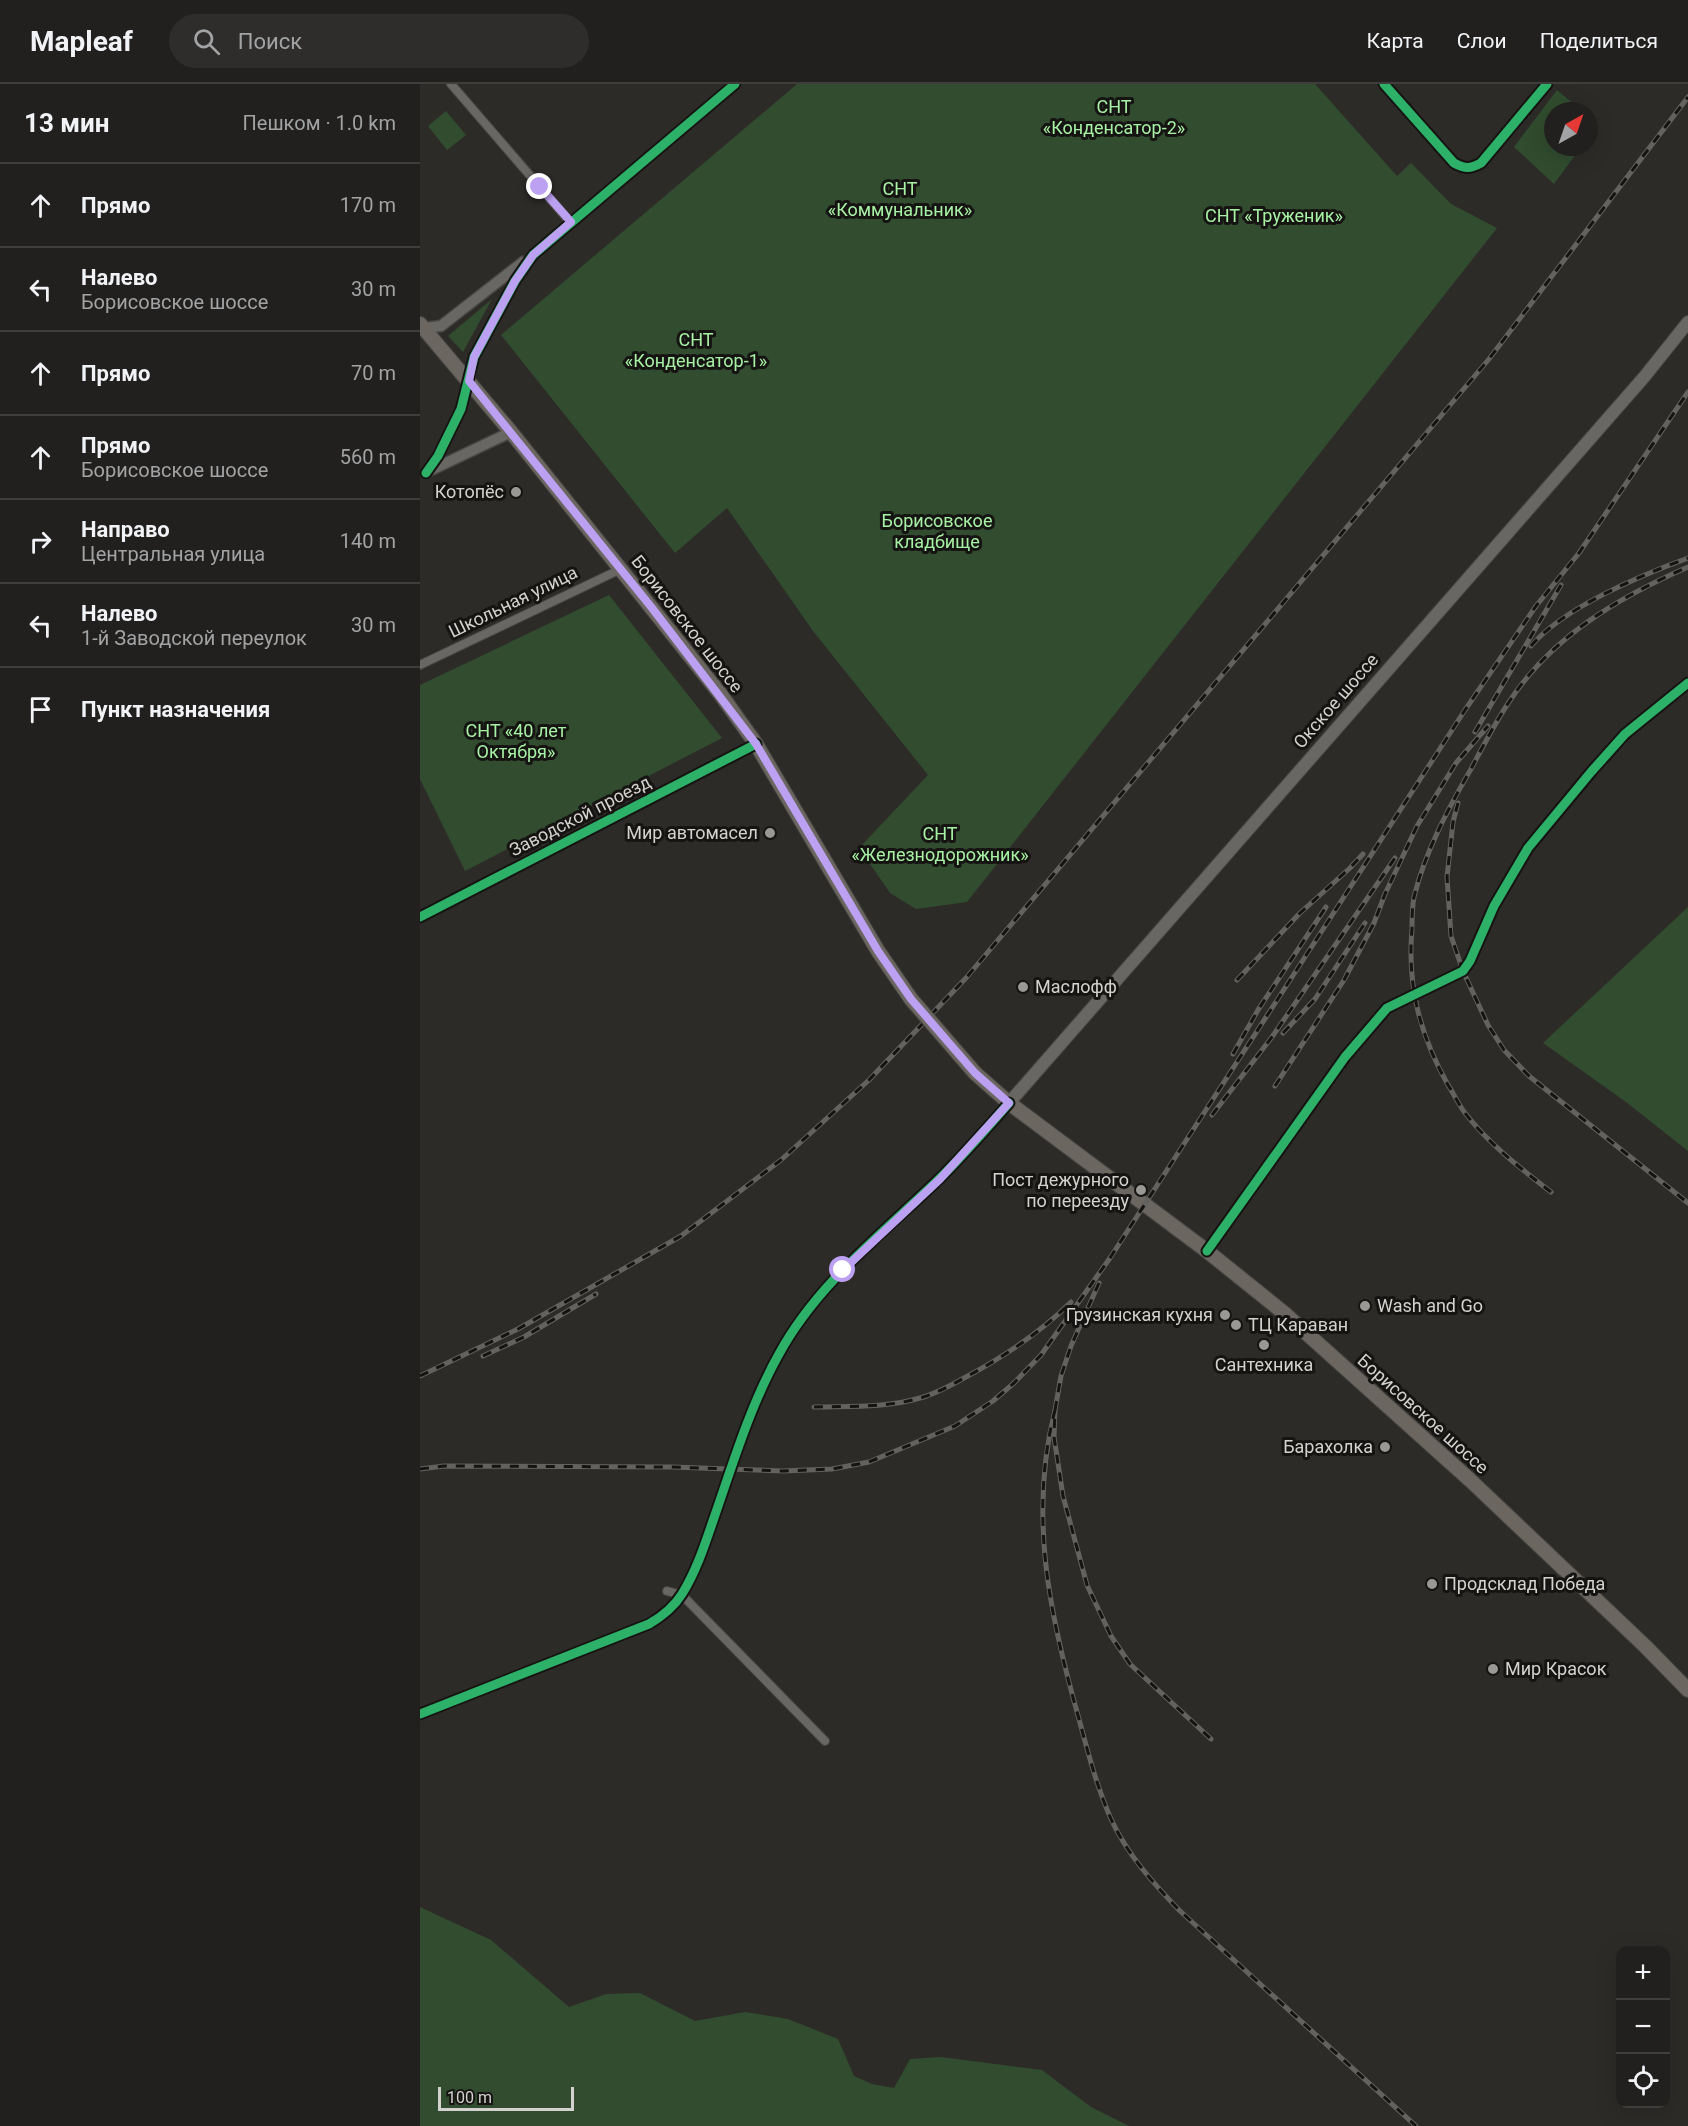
<!DOCTYPE html>
<html lang="ru">
<head>
<meta charset="utf-8">
<style>
  :root { --surface:#22201e; --page:#2e2d2b; --text:#f1f3f6; --muted:#a2a3a4; --line:#3f3e3c }
  body { margin:0; font-family:Roboto,sans-serif; background:var(--page); color:var(--text) }
  .controls { position:absolute; right:18px; bottom:18px; display:grid; overflow:hidden; border-radius:12px; box-shadow:0 6px 24px #0002 }
  .controls button { width:54px; height:54px; display:grid; place-items:center; padding:0; border:0; border-bottom:2px solid var(--line); background:var(--surface); color:var(--text); font:30px sans-serif }
  .compass { position:absolute; left:1124px; top:18px; width:54px; height:54px; border-radius:50%; background:var(--surface); box-shadow:0 6px 24px #0002; rotate:40deg }
  .scale { position:absolute; left:18px; bottom:15px; width:136px; box-sizing:border-box; padding-left:6px; border:3px solid #d4d2cf; border-top:0; font-size:16px; line-height:21px; white-space:nowrap; color:#d4d2cf; -webkit-text-stroke:4px #161412; paint-order:stroke }
  .stop { position:absolute; width:18px; height:18px; margin:-14px; border:4px solid #bca0f2; border-radius:50%; background:#fff }
  .stop.end { background:#bca0f2; border-color:#fff; box-shadow:0 2px 6px #0008 }
  .list { margin:0; padding:0; list-style:none }
  h2 { display:flex; justify-content:space-between; align-items:center; height:78px; margin:0; padding:0 24px; font-size:26px }
  h2 small { font-size:20px; font-weight:400; color:var(--muted) }
  .list li { display:grid; grid-template-columns:39px 1fr auto; gap:18px; align-items:center; box-sizing:border-box; height:84px; padding:0 24px; border-top:2px solid var(--line) }
  .list b { display:block; font-size:22px; white-space:nowrap }
  .list p { margin:0; font-size:20px; white-space:nowrap; color:var(--muted) }
  .list em { font-size:20px; font-style:normal; color:var(--muted) }
  .icon { flex:none; width:33px; height:33px; fill:none; stroke:currentColor; stroke-width:2; stroke-linecap:round; stroke-linejoin:round }
  .map { position:relative; flex:none; width:1268px; height:2042px; overflow:hidden }
  header { display:flex; align-items:center; gap:36px; box-sizing:border-box; height:84px; padding:0 30px; background:var(--surface); border-bottom:2px solid var(--line) }
  header strong { font-size:28px }
  nav { display:flex; gap:33px; margin-inline-start:auto; font-size:21px }
  .search { width:420px; height:54px; background:var(--page); display:flex; align-items:center; gap:15px; box-sizing:border-box; padding:0 21px; border-radius:33px; color:var(--muted); font-size:22px }
  main { display:flex }
  aside { flex:1; background:var(--surface) }
  .map>svg:first-child { display:block }
  .green { fill:#314c2f }
  .lines { fill:none; stroke-linecap:round; stroke-linejoin:round }
  .minor-casing { stroke:#474643; stroke-width:10 }
  .tertiary-casing { stroke:#474643; stroke-width:13 }
  .secondary-casing { stroke:#474643; stroke-width:14 }
  .primary-casing { stroke:#474643; stroke-width:16 }
  .minor { stroke:#686764; stroke-width:8 }
  .tertiary { stroke:#686764; stroke-width:10 }
  .secondary { stroke:#686764; stroke-width:12 }
  .primary { stroke:#6b6760; stroke-width:14 }
  .rail-casing { stroke:#63625f; stroke-width:5 }
  .rail { stroke:#161412; stroke-width:3; stroke-dasharray:9; stroke-linecap:butt }
  .primary-bridge-casing { stroke:#474643; stroke-width:16; stroke-linecap:butt }
  .primary-bridge { stroke:#6b6760; stroke-width:14 }
  .cycleway-casing { stroke:#161412; stroke-width:13 }
  .cycleway { stroke:#2db169; stroke-width:9 }
  .route { stroke:#bca0f2; stroke-width:8 }
  .poi-dot { fill:#9a9895; stroke:#161412; stroke-width:2 }
  .labels { text-anchor:middle; stroke-width:6; stroke-linejoin:round; paint-order:stroke }
  .park-label { font-size:18px; fill:#a6f1a3; stroke:#161412 }
  .poi-label { font-size:18px; fill:#d4d2cf; stroke:#161412; text-anchor:end }
  .street-label { font-size:18px; fill:#d4d2cf; stroke:#161412 }
</style>
</head>
<body>
<header>
<strong>Mapleaf</strong>
<div class="search"><svg class="icon" aria-label="search" viewBox="0 0 24 24"><circle cx="10" cy="10" r="6"/><path d="M15 15l6 6"/></svg>Поиск</div>
<nav><a>Карта</a><a>Слои</a><a>Поделиться</a></nav>
</header>
<main>
<aside>
<h2>13 мин<small>Пешком · 1.0 km</small></h2>
<ul class="list">
<li><svg class="icon" aria-label="ahead" viewBox="0 0 24 24"><path d="M12 20V5M6 11l6-6 6 6"/></svg><div><b>Прямо</b></div><em>170 m</em></li>
<li><svg class="icon" aria-label="left" viewBox="0 0 24 24"><path d="M17 20v-9H6M10 6l-5 5 5 5"/></svg><div><b>Налево</b><p>Борисовское шоссе</p></div><em>30 m</em></li>
<li><svg class="icon" aria-label="ahead" viewBox="0 0 24 24"><path d="M12 20V5M6 11l6-6 6 6"/></svg><div><b>Прямо</b></div><em>70 m</em></li>
<li><svg class="icon" aria-label="ahead" viewBox="0 0 24 24"><path d="M12 20V5M6 11l6-6 6 6"/></svg><div><b>Прямо</b><p>Борисовское шоссе</p></div><em>560 m</em></li>
<li><svg class="icon" aria-label="right" viewBox="0 0 24 24"><path d="M7 20v-9h11M14 6l5 5-5 5"/></svg><div><b>Направо</b><p>Центральная улица</p></div><em>140 m</em></li>
<li><svg class="icon" aria-label="left" viewBox="0 0 24 24"><path d="M17 20v-9H6M10 6l-5 5 5 5"/></svg><div><b>Налево</b><p>1-й Заводской переулок</p></div><em>30 m</em></li>
<li><svg class="icon" aria-label="arrive" viewBox="0 0 24 24"><path d="M6 21V4h12l-3 4 3 4H6"/></svg><div><b>Пункт назначения</b></div></li>
</ul>
</aside>
<div class="map">
<svg width="1268" height="2042" viewBox="0 0 1268 2042">
  <rect width="100%" height="100%" fill="#2d2b28"/>
  <g class="green">
    <polygon points="377,0 895,0 977,92 991,79 1031,120 1077,144 547,818 496,825 470,809 439,764 508,691 393,547 307,424 255,469 81,251"/>
    <polygon points="1137,6 1162,27 1133,27 1133,63 1161,63 1134,100 1094,63"/>
    <polygon points="26,27 46,51 27,66 8,42"/>
    <polygon points="72,215 43,268 28,252"/>
    <polygon points="189,511 302,654 45,787 0,695 0,601"/>
    <polygon points="1268,823 1268,1067 1206,1018 1123,959"/>
    <polygon points="0,1823 71,1856 149,1923 186,1910 220,1909 275,1937 325,1928 368,1935 418,1955 434,1992 452,2000 474,2004 490,1975 521,1973 622,1986 671,2023 709,2042 0,2042"/>
  </g>
  <g class="lines">
    <g class="minor-casing">
      <g id="minor">
        <polyline points="31,0 151,139"/>
        <path d="M964,0L1034,79C1045,85 1050,85 1061,79L1127,0"/>
        <polyline points="0,581 201,485"/>
        <polyline points="0,833 336,660"/>
        <polyline points="787,1167 925,973 967,924 1043,887 1050,877 1074,822 1108,764 1171,688 1205,650 1268,599"/>
        <polyline points="247,1507 262,1511 405,1657"/>
      </g>
    </g>
    <g class="tertiary-casing">
      <g id="tertiary">
        <polyline points="4,244 21,242 103,178"/>
        <polyline points="7,388 91,348"/>
        <polyline points="6,389 18,372 41,325 54,273 95,197 113,171 315,0"/>
        <path d="M0,1630L229,1540C241,1533 254,1523 262,1510C277,1486 286,1457 295,1431C314,1376 331,1320 359,1270C397,1200 462,1150 518,1096C543,1072 566,1045 589,1019"/>
      </g>
    </g>
    <g class="secondary-casing">
      <polyline id="secondary" points="589,1019 1225,292 1268,238"/>
    </g>
    <g class="primary-casing">
      <g id="primary">
        <polyline points="0,240 91,348 301,611 336,660 458,867 491,915"/>
        <polyline points="555,989 589,1019 787,1167 864,1229 1050,1396 1225,1562 1268,1606"/>
      </g>
    </g>
    <use href="#minor" class="minor"/>
    <use href="#tertiary" class="tertiary"/>
    <use href="#secondary" class="secondary"/>
    <use href="#primary" class="primary"/>
    <g class="rail-casing">
      <g id="rail">
        <path d="M1111,562C1143,524 1221,491 1268,474"/>
        <polyline points="1055,648 1141,501"/>
        <polyline points="1038,719 1033,738 1027,793 1031,852 1043,887 1068,941 1084,966 1109,992 1268,1119"/>
        <polyline points="817,896 880,829 930,784 943,770"/>
        <polyline points="863,949 895,915 945,839"/>
        <polyline points="813,970 838,926 906,823"/>
        <polyline points="855,1002 924,896 954,839 965,810 997,742 1036,679 1068,642"/>
        <polyline points="792,1031 852,953 975,774"/>
        <path d="M1131,1108C1100,1084 1069,1060 1045,1029C1038,1020 1034,1010 1028,1001C1000,951 987,902 992,845C992,835 992,823 994,813C1005,768 1028,725 1051,685C1063,662 1075,639 1089,618C1131,553 1199,513 1268,483"/>
        <polyline points="679,1199 651,1262 641,1292 635,1326 634,1353 643,1412 667,1501 691,1552 710,1580 791,1655"/>
        <polyline points="63,1272 104,1253 176,1210"/>
        <polyline points="0,1292 98,1245 261,1152 361,1076 449,996 546,894 1069,275 1268,13"/>
        <path d="M394,1323C429,1322 466,1324 500,1314C516,1310 531,1301 546,1293C585,1272 620,1249 651,1218"/>
        <path d="M635,1326C608,1432 630,1533 659,1635C668,1669 677,1703 691,1735C707,1770 733,1799 759,1826L996,2042"/>
        <polyline points="0,1385 24,1382 252,1383 363,1387 412,1385 449,1378 535,1342 573,1317 594,1299 621,1271 690,1174 1045,626 1116,522 1159,469 1268,308"/>
      </g>
    </g>
    <use href="#rail" class="rail"/>
    <g class="primary-bridge-casing">
      <polyline id="primary-bridge" points="491,915 555,989"/>
    </g>
    <use href="#primary-bridge" class="primary-bridge"/>
    <g class="cycleway-casing">
      <g id="cycleway">
        <path d="M964,0L1034,79C1045,85 1050,85 1061,79L1127,0"/>
        <polyline points="6,389 18,372 41,325 54,273 95,197 113,171 315,0"/>
        <polyline points="0,833 336,660"/>
        <polyline points="787,1167 925,973 967,924 1043,887 1050,877 1074,822 1108,764 1171,688 1205,650 1268,599"/>
        <path d="M0,1630L229,1540C241,1533 254,1523 262,1510C277,1486 286,1457 295,1431C314,1376 331,1320 359,1270C397,1200 462,1150 518,1096C543,1072 566,1045 589,1019"/>
      </g>
    </g>
    <use href="#cycleway" class="cycleway"/>
  </g>
  <g class="lines">
    <polyline class="route" points="120,103 151,138 113,171 95,197 54,273 49,297 232,524 336,660 458,867 491,915 555,989 589,1019 520,1095 423,1186"/>
  </g>
  <g class="poi-dot">
    <circle cx="96" cy="408" r="6"/>
    <circle cx="350" cy="749" r="6"/>
    <circle cx="603" cy="903" r="6"/>
    <circle cx="721" cy="1106" r="6"/>
    <circle cx="945" cy="1222" r="6"/>
    <circle cx="805" cy="1231" r="6"/>
    <circle cx="816" cy="1241" r="6"/>
    <circle cx="844" cy="1261" r="6"/>
    <circle cx="965" cy="1363" r="6"/>
    <circle cx="1012" cy="1500" r="6"/>
    <circle cx="1073" cy="1585" r="6"/>
  </g>
  <g class="labels">
    <g class="park-label">
      <text x="694" y="29">СНТ<tspan x="694" dy="21">«Конденсатор-2»</tspan></text>
      <text x="480" y="111">СНТ<tspan x="480" dy="21">«Коммунальник»</tspan></text>
      <text x="854" y="138">СНТ «Труженик»</text>
      <text x="276" y="262">СНТ<tspan x="276" dy="21">«Конденсатор-1»</tspan></text>
      <text x="517" y="443">Борисовское<tspan x="517" dy="21">кладбище</tspan></text>
      <text x="96" y="653">СНТ «40 лет<tspan x="96" dy="21">Октября»</tspan></text>
      <text x="520" y="756">СНТ<tspan x="520" dy="21">«Железнодорожник»</tspan></text>
    </g>
    <g class="poi-label">
      <text x="84" y="414">Котопёс</text>
      <text x="338" y="755">Мир автомасел</text>
      <text x="615" y="909" text-anchor="start">Маслофф</text>
      <text x="709" y="1102">Пост дежурного<tspan x="709" dy="21">по переезду</tspan></text>
      <text x="957" y="1228" text-anchor="start">Wash and Go</text>
      <text x="793" y="1237">Грузинская кухня</text>
      <text x="828" y="1247" text-anchor="start">ТЦ Караван</text>
      <text x="844" y="1287" text-anchor="middle">Сантехника</text>
      <text x="953" y="1369">Барахолка</text>
      <text x="1024" y="1506" text-anchor="start">Продсклад Победа</text>
      <text x="1085" y="1591" text-anchor="start">Мир Красок</text>
    </g>
    <g class="street-label">
      <text transform="translate(93 518) rotate(-26)" y="6">Школьная улица</text>
      <text transform="translate(267 540) rotate(52)" y="6">Борисовское шоссе</text>
      <text transform="translate(916 617) rotate(-49)" y="6">Окское шоссе</text>
      <text transform="translate(160 732) rotate(-27)" y="6">Заводской проезд</text>
      <text transform="translate(1003 1330) rotate(42)" y="6">Борисовское шоссе</text>
    </g>
  </g>
</svg>
<div class="controls">
<button>+</button>
<button>−</button>
<button><svg class="icon" aria-label="locate" viewBox="0 0 24 24"><circle cx="12" cy="12" r="6"/><path d="M12 2v4M12 18v4M2 12h4M18 12h4"/></svg></button>
</div>
<svg class="compass" viewBox="-18 -18 36 36"><path d="M0-13l5 13h-10z" fill="#e53935"/><path d="M0 13l5-13h-10z" fill="#a2a3a4"/></svg>
<div class="scale">100 m</div>
<div class="stop" style="left:423px;top:1186px"></div>
<div class="stop end" style="left:120px;top:103px"></div>
</div>
</main>
</body>
</html>
